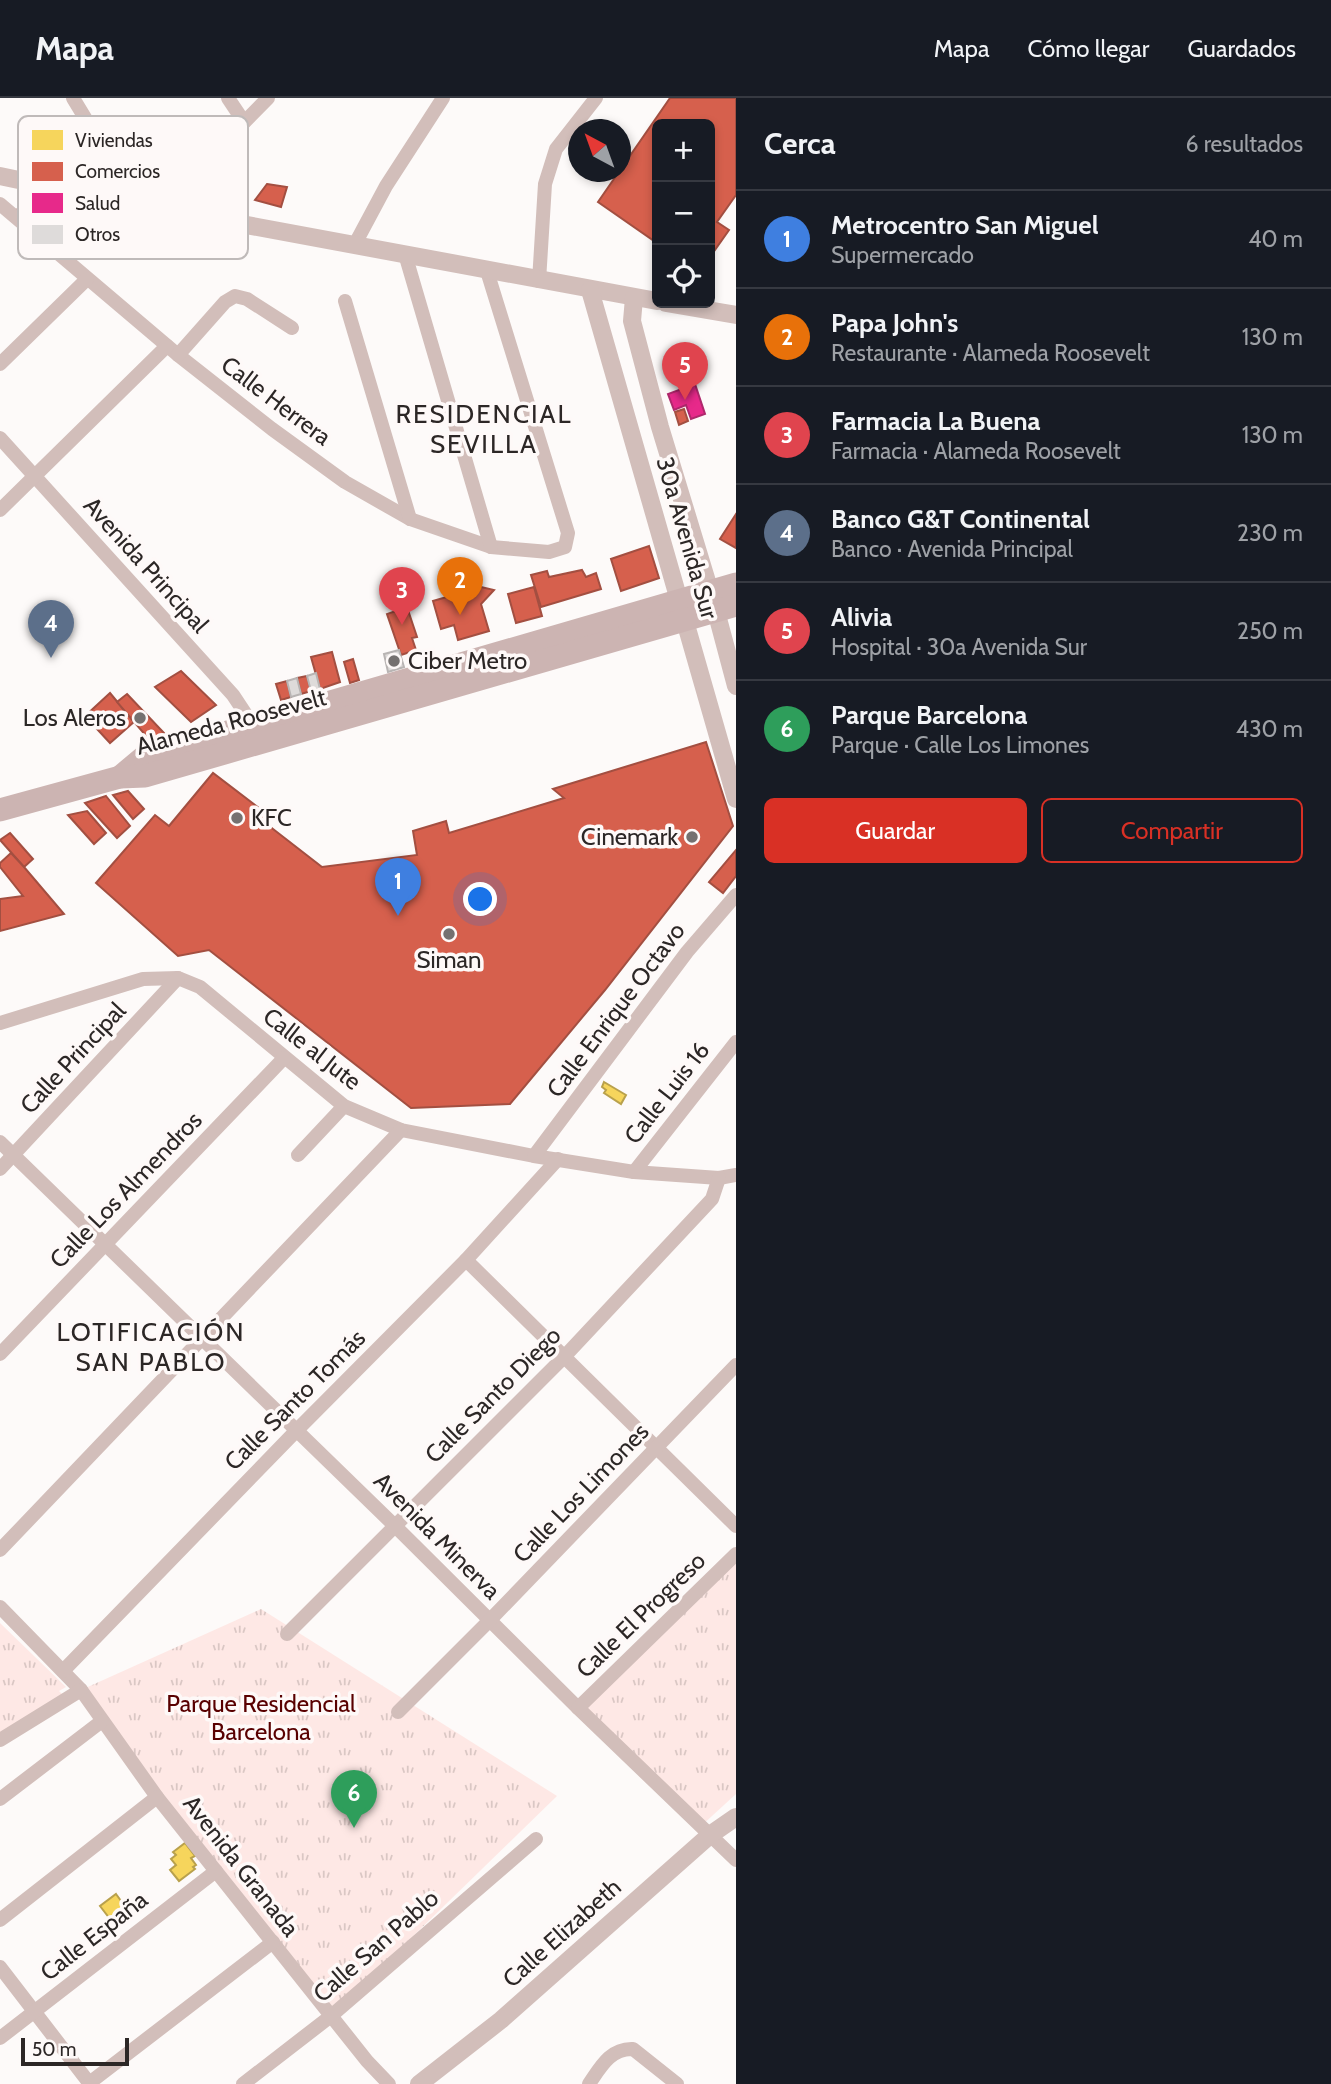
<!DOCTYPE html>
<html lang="es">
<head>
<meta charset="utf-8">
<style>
  :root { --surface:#171b24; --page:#20242c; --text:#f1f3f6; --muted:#9ea1a6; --line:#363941; --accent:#d93025 }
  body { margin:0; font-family:Cabin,sans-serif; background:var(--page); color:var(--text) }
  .controls { position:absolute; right:21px; top:21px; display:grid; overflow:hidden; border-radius:10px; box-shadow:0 4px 10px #0003 }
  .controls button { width:63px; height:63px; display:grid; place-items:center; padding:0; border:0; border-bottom:2px solid var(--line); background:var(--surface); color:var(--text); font:35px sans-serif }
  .compass { position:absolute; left:568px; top:21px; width:63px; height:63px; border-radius:50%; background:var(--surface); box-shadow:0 4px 10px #0003; rotate:319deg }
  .scale { position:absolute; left:21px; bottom:18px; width:108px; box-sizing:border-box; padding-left:7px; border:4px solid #2c2726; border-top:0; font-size:19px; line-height:24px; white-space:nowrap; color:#2c2726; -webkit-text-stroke:5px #fef9f8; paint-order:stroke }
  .you { position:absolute; left:481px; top:802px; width:24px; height:24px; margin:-18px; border:5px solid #fff; border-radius:50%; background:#1a73e8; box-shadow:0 0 0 10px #1a73e833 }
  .badge { display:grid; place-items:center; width:46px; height:46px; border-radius:50%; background:var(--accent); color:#fff; font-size:23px; font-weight:700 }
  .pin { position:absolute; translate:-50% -58px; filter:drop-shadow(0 2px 4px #0008) }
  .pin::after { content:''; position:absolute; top:37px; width:24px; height:21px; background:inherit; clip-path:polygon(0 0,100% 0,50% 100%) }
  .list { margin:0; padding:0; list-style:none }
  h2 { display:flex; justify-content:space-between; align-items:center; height:91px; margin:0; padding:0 28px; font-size:30px }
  h2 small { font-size:23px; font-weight:400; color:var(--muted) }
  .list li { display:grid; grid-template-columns:46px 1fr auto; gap:21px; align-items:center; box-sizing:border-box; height:98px; padding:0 28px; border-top:2px solid var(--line) }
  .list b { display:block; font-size:26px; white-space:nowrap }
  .list p { margin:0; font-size:23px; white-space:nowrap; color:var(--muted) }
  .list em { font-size:23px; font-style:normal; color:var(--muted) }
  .actions { display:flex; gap:14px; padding:21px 28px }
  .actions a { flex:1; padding:16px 0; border:2px solid var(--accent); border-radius:10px; text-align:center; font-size:24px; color:var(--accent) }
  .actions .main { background:var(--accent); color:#fff }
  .icon { flex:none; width:38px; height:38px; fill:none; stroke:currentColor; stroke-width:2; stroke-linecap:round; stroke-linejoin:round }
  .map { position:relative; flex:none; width:736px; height:1986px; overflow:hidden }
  header { display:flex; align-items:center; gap:42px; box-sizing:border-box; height:98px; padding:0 35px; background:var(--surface); border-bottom:2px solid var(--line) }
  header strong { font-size:33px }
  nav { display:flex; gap:38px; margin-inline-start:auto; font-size:24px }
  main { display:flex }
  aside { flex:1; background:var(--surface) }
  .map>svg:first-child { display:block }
  .park { fill:url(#park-tufts) }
  .homes { fill:#f6d55c; stroke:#b9a14c; stroke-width:2 }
  .shops { fill:#d6604d; stroke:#a34f41; stroke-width:2 }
  .health { fill:#e7298a; stroke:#af286c; stroke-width:2 }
  .building { fill:#dedbda; stroke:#b8b4b3; stroke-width:2 }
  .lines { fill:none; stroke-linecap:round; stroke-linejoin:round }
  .minor { stroke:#d2beba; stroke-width:14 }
  .tertiary { stroke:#d2beba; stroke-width:18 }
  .trunk { stroke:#ccb4b2; stroke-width:23 }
  .poi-dot { fill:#757170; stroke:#fef9f8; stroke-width:2.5 }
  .labels { text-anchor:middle; stroke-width:7; stroke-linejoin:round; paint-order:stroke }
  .street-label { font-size:24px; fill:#2c2726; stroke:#fef9f8 }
  .poi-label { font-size:24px; fill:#2c2726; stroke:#fef9f8; text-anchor:start }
  .park-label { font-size:24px; fill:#590000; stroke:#fef9f8 }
  .neighbourhood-label { font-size:26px; letter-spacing:2px; fill:#2c2726; stroke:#fef9f8 }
  .key { fill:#fef9f8; stroke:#bfbab9; stroke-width:2 }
  .key-label { font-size:19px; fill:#2c2726 }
</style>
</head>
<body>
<header>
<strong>Mapa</strong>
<nav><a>Mapa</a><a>Cómo llegar</a><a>Guardados</a></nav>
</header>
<main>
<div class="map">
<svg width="736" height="1986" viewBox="0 0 736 1986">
  <defs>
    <pattern id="park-tufts" width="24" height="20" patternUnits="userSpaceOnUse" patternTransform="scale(1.75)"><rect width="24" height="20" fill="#fee8e5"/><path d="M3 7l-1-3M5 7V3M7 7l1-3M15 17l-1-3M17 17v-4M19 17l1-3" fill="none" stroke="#dac7c4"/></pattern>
  </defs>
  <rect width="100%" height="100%" fill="#fdfaf9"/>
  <g class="park">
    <polygon points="736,1456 736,1696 700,1729 578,1610"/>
    <polygon points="261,1511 557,1698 331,1918 81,1592"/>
    <polygon points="0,1525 66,1589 59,1593 67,1601 0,1641"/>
  </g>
  <g class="homes">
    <polygon points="604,984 626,997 621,1006 604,995 606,992 602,989"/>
    <polygon points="185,1745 195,1758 191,1760 196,1767 193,1769 195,1771 179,1783 170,1772 176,1767 171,1761 176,1757 173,1754"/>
    <polygon points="116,1796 132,1818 117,1830 100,1808"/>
  </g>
  <g class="shops">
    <polygon points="670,0 736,0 736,97 717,124 729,132 710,159 710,26 657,26 657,145 598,104"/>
    <polygon points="267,86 287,89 281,109 255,102"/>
    <polygon points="39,97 47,103 39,112 51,120 40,134 16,113 27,100 33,105"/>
    <polygon points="684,311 688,323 679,327 675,314"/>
    <polygon points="736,416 736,450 720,441"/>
    <polygon points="649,448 659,480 621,493 611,461"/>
    <polygon points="582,472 586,479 596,475 601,491 541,509 531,477 547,473 549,479"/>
    <polygon points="481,489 494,492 481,506 489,533 458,542 454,527 441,531 433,503"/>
    <polygon points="534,489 542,518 516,525 508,496"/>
    <polygon points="407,509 417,539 412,540 416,552 401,557 387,516"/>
    <polygon points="332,554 340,584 320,591 311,559"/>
    <polygon points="353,561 359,582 350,585 344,564"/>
    <polygon points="181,573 216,607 191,624 155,589"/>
    <polygon points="307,578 311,593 301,596 297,580"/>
    <polygon points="287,583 291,599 281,602 276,586"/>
    <polygon points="110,595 134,624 110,645 85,618"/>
    <polygon points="127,596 164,635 153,646 117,604"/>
    <polygon points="706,644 733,728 605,892 510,1006 411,1010 209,852 178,858 96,785 155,717 169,728 213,675 268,717 264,724 322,769 417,757 413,733 446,723 449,735 564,700 553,691"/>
    <polygon points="128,693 144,711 133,721 113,697"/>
    <polygon points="106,698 130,728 117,740 85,705"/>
    <polygon points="87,713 106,735 94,746 68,717"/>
    <polygon points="10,735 33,761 24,769 0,742"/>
    <polygon points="736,752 736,778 723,795 709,784"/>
    <polygon points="11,755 24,769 64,816 0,833 0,801 23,798 0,769 0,765"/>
  </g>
  <polygon class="health" points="695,286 705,316 691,321 686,307 674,312 668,296"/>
  <g class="building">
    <polygon points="399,552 404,569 388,574 384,556"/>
    <polygon points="316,575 320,591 311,593 307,578"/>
    <polygon points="297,580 301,596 291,599 287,583"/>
  </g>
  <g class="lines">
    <g class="minor">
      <polyline points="73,0 116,71 133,106"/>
      <polyline points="228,0 244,24"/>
      <polyline points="0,106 178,257 272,331 345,384 410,421 491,449 549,454 565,449 568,435 487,173"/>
      <polyline points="159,111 268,0"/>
      <polyline points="355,146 386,88 443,0"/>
      <polyline points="405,156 491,449"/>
      <polyline points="539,183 545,86 556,51 596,0"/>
      <polyline points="345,203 410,421"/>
      <polyline points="178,257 225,204 235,198 247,201 292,230"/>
      <polyline points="0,266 87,181"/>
      <polyline points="0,340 233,597 253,627"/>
      <polyline points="0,412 167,248"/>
      <polyline points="0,925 143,881 178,880 200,889 344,1008 401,1032 534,1058 634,1074 719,1080 736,1077"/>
      <polyline points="0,1044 395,1428 578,1610 736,1762"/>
      <polyline points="298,1057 344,1008"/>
      <polyline points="534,1058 687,854 736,797"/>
      <polyline points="0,1071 178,880"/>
      <polyline points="634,1074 736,944"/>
      <polyline points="466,1162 736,1428"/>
      <polyline points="0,1256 284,960"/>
      <polyline points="0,1452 401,1032"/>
      <polyline points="0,1509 81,1592 157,1699 367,1963 389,1986"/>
      <polyline points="287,1536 564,1259 712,1101 719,1080"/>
      <polyline points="63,1573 297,1332 466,1162 558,1061"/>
      <polyline points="578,1610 736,1456"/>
      <polyline points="398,1614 489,1523 736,1267"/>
      <polyline points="0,1642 81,1592"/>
      <polyline points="0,1701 102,1623"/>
      <polyline points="0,1822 157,1699"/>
      <polyline points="0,1869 90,1986"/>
      <polyline points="0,1940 216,1773"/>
      <polyline points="88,1986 273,1844"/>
      <polyline points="243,1986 331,1918 536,1741"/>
      <path d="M589,1986C600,1970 610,1950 633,1951L677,1986"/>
    </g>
    <g class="tertiary">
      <polyline points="0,78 133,106 657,203"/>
      <polyline points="590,192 736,701"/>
      <polyline points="634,200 632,223 660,329 716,513 736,588"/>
      <polyline points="666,205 736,217"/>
      <polyline points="419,1986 501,1922 710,1737 736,1719"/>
    </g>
    <g class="trunk">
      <polyline points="120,679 145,658 736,486"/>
      <polyline points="0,712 120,679 145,678 736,507"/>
    </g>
  </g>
  <g class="poi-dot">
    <circle cx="394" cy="563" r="7"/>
    <circle cx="140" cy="620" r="7"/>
    <circle cx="237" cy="720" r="7"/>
    <circle cx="692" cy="739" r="7"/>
    <circle cx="449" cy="836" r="7"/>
  </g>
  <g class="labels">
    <g class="street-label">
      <text transform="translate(276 303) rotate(37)" y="8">Calle Herrera</text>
      <text transform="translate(687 440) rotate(74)" y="8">30a Avenida Sur</text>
      <text transform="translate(146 467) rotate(48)" y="8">Avenida Principal</text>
      <text transform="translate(231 624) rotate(-15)" y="8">Alameda Roosevelt</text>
      <text transform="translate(616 912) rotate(-53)" y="8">Calle Enrique Octavo</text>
      <text transform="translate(312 951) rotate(38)" y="8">Calle al Jute</text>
      <text transform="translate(73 960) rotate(-47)" y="8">Calle Principal</text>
      <text transform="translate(667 995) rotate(-52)" y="8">Calle Luis 16</text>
      <text transform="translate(126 1092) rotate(-46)" y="8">Calle Los Almendros</text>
      <text transform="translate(493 1297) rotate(-45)" y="8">Calle Santo Diego</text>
      <text transform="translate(295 1302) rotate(-45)" y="8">Calle Santo Tomás</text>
      <text transform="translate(581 1395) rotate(-46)" y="8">Calle Los Limones</text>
      <text transform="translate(437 1438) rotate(45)" y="8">Avenida Minerva</text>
      <text transform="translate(641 1517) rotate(-44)" y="8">Calle El Progreso</text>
      <text transform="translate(241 1768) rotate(52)" y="8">Avenida Granada</text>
      <text transform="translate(562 1835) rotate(-42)" y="8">Calle Elizabeth</text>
      <text transform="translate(94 1838) rotate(-38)" y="8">Calle España</text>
      <text transform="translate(376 1848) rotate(-41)" y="8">Calle San Pablo</text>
    </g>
    <g class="poi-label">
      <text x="408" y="571">Ciber Metro</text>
      <text x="126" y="628" text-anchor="end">Los Aleros</text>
      <text x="251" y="728">KFC</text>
      <text x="678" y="747" text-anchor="end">Cinemark</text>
      <text x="449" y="870" text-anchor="middle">Siman</text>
    </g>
    <g class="park-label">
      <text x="261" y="1614">Parque Residencial<tspan x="261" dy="28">Barcelona</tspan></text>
    </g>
    <g class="neighbourhood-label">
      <text x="484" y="325">RESIDENCIAL<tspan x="484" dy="30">SEVILLA</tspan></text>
      <text x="151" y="1243">LOTIFICACIÓN<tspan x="151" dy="30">SAN PABLO</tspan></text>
    </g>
  </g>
  <rect x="18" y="18" width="230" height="143" rx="10" class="key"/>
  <rect x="32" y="32" width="31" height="20" fill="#f6d55c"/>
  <rect x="32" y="64" width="31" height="19" fill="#d6604d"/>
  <rect x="32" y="95" width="31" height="20" fill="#e7298a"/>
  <rect x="32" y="127" width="31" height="19" fill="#dedbda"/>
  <g class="key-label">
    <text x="75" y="49">Viviendas</text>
    <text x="75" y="80">Comercios</text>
    <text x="75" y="112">Salud</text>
    <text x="75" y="143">Otros</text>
  </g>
</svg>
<div class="controls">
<button>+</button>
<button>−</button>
<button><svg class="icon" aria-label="locate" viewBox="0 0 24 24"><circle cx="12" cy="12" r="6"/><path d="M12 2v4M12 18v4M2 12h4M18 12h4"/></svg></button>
</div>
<svg class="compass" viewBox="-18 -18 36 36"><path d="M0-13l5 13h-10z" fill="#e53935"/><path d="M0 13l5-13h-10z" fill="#9ea1a6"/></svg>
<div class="scale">50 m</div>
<div class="you"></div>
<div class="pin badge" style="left:398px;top:818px;background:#3f7fe0">1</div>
<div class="pin badge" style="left:460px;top:517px;background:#e8710a">2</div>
<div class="pin badge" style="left:402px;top:527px;background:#e0444e">3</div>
<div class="pin badge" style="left:51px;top:560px;background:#5c6f8a">4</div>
<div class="pin badge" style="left:685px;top:302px;background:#e0444e">5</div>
<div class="pin badge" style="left:354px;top:1730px;background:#2e9e5b">6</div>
</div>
<aside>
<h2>Cerca<small>6 resultados</small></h2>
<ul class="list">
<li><span class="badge" style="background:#3f7fe0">1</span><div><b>Metrocentro San Miguel</b><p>Supermercado</p></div><em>40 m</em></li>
<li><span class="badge" style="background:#e8710a">2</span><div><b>Papa John's</b><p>Restaurante · Alameda Roosevelt</p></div><em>130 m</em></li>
<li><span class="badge" style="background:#e0444e">3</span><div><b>Farmacia La Buena</b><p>Farmacia · Alameda Roosevelt</p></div><em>130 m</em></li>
<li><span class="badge" style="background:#5c6f8a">4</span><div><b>Banco G&amp;T Continental</b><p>Banco · Avenida Principal</p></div><em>230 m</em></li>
<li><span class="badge" style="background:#e0444e">5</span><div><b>Alivia</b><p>Hospital · 30a Avenida Sur</p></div><em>250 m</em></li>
<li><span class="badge" style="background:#2e9e5b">6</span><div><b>Parque Barcelona</b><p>Parque · Calle Los Limones</p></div><em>430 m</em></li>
</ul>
<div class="actions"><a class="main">Guardar</a><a>Compartir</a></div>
</aside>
</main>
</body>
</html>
